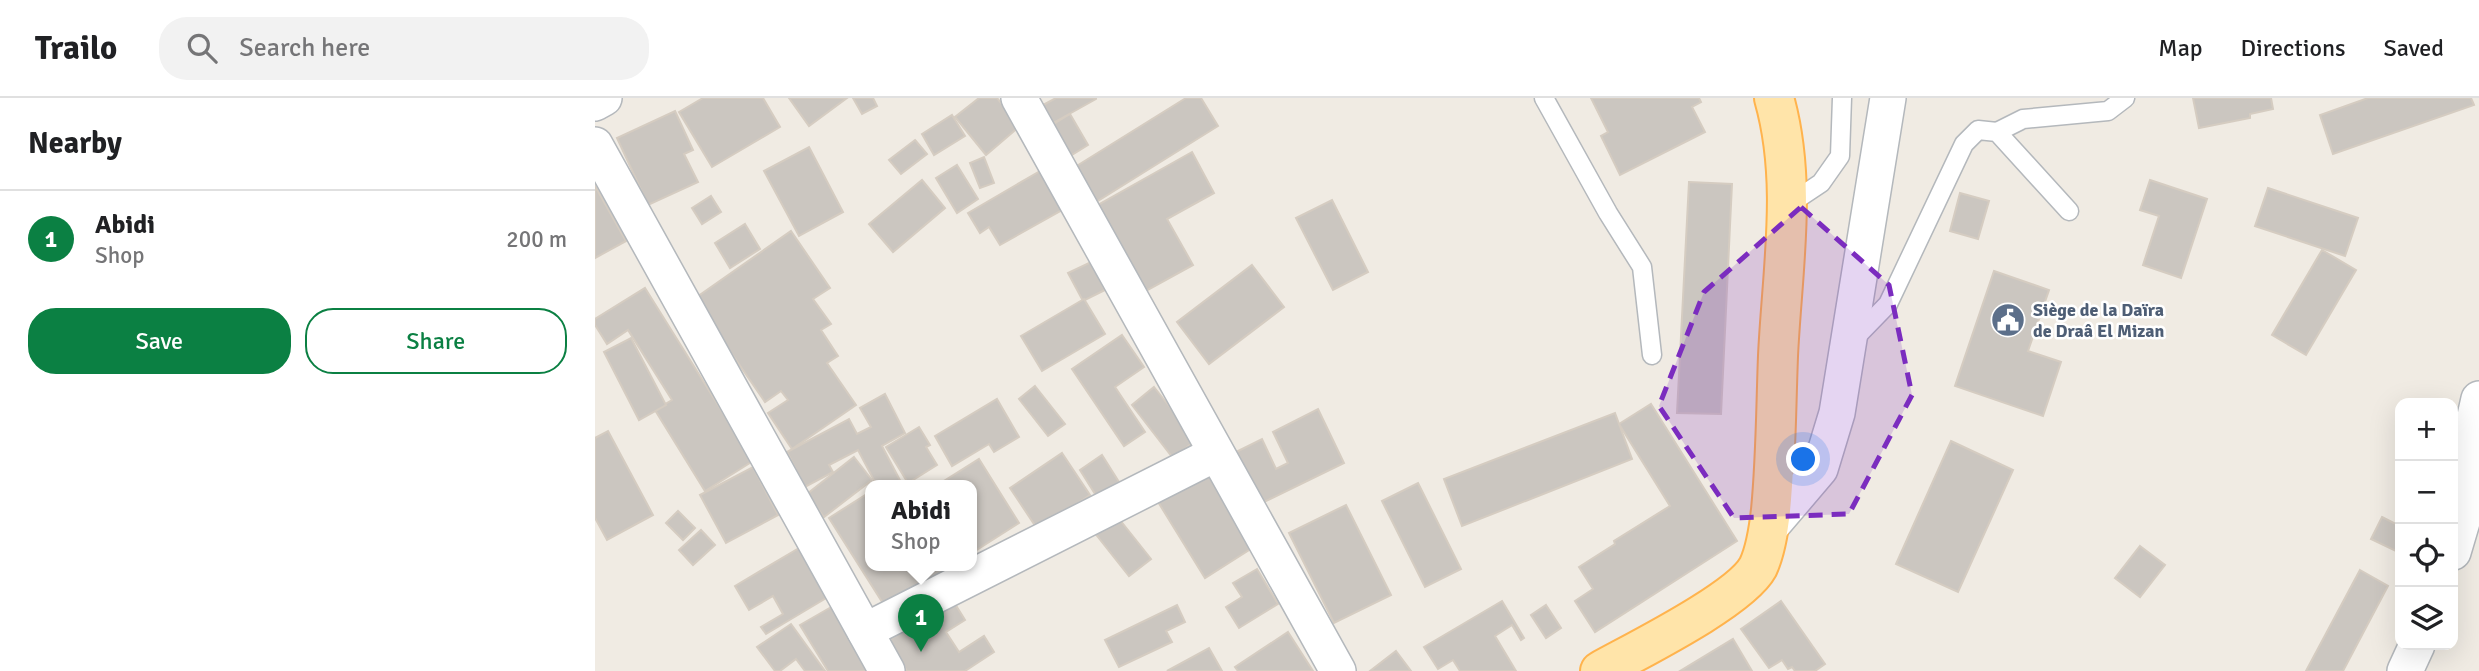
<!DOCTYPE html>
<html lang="en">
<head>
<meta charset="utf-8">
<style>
  :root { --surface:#fff; --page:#f2f2f2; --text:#202124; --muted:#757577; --line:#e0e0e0; --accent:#0b8043 }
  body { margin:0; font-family:Signika,sans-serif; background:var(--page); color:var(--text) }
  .controls { position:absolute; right:21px; bottom:21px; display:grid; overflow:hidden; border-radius:14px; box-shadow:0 7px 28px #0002 }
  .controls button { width:63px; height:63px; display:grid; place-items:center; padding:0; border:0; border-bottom:2px solid var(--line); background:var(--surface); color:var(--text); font:35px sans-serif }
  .you { position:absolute; left:1209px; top:362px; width:24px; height:24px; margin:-18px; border:5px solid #fff; border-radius:50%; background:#1a73e8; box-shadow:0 0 0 10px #1a73e833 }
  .badge { display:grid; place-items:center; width:46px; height:46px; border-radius:50%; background:var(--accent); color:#fff; font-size:23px; font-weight:700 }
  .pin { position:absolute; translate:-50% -58px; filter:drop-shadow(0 2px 4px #0008) }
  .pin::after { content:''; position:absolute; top:37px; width:24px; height:21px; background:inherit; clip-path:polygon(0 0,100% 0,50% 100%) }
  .popup { position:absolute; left:270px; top:382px; width:112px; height:91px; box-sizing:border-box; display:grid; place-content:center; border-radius:14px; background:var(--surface); filter:drop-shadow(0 2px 5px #0005); font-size:23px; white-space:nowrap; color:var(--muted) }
  .popup b { font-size:26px; color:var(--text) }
  .popup::after { content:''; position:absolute; left:50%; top:100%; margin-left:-14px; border:14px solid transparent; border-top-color:var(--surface) }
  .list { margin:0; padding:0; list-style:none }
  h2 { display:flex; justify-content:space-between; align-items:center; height:91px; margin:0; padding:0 28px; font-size:30px }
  h2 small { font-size:23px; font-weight:400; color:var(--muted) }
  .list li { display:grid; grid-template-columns:46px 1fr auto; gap:21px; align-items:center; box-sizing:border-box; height:98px; padding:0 28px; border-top:2px solid var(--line) }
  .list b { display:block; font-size:26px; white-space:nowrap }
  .list p { margin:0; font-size:23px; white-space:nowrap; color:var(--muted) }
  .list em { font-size:23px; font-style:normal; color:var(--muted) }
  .actions { display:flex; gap:14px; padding:21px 28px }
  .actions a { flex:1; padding:16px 0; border:2px solid var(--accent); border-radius:28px; text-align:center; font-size:24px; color:var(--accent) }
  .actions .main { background:var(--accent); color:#fff }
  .icon { flex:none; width:38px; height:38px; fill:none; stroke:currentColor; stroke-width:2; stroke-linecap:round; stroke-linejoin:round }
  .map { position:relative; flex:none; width:1884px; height:573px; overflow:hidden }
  header { display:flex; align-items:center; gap:42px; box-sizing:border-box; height:98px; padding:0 35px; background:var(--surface); border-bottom:2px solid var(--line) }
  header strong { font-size:33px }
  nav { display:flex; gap:38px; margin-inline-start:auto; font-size:24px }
  .search { width:490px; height:63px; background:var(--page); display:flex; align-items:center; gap:18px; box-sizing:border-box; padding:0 24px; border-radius:28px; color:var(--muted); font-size:26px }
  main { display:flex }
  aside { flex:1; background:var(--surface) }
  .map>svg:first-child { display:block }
  .building { fill:#cbc6c0; stroke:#d5ccc1; stroke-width:2 }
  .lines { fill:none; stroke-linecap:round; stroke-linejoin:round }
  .lane-casing { stroke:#b4b8bc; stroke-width:21 }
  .street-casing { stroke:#b4b8bc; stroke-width:38 }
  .primary-casing { stroke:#ffb34d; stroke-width:42 }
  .lane { stroke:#fff; stroke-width:18 }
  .street { stroke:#fff; stroke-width:35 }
  .primary { stroke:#ffe4a9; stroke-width:38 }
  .marked { fill:#7b2cbf; fill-opacity:0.2; stroke:#7b2cbf; stroke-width:5; stroke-dasharray:14 9; stroke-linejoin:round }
  .labels { text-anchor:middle; stroke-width:5; stroke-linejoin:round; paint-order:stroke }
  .service-label { font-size:18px; font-weight:bold; fill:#4e5e75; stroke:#fff; text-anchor:start }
</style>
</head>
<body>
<header>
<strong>Trailo</strong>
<div class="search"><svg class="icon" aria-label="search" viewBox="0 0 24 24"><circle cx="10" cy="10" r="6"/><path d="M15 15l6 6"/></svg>Search here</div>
<nav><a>Map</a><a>Directions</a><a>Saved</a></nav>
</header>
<main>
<aside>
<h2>Nearby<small></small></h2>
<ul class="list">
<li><span class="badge">1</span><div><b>Abidi</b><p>Shop</p></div><em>200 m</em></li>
</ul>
<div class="actions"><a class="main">Save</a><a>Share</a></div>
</aside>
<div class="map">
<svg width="1884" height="573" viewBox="0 0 1884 573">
  <rect width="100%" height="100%" fill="#f0ebe3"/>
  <g class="building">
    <polygon points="108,0 168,0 185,29 117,69 84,14"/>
    <polygon points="194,0 252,0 214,28"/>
    <polygon points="258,0 278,0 282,8 267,16"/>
    <polygon points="384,0 402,0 425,28 391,57 360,19"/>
    <polygon points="461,0 501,0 501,1 458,25 448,7"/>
    <polygon points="591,0 606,0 623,28 501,104 480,69"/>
    <polygon points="996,0 1104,0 1106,4 1097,9 1110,34 1025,77 1006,38 1013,34"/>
    <polygon points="1598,0 1676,0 1678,11 1655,16 1655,20 1604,30"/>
    <polygon points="1773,0 1876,0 1879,7 1738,56 1725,17"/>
    <polygon points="80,13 98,52 89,56 103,84 53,107 22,40"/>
    <polygon points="475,16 493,47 475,58 457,27"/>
    <polygon points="357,17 370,38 339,57 327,36"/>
    <polygon points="320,42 332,56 306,76 294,62"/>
    <polygon points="214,49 248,114 204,138 169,73"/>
    <polygon points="597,54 619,95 572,121 598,167 551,193 503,107"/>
    <polygon points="389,59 399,85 385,90 375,65"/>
    <polygon points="362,67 383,101 362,115 341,80"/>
    <polygon points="445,73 467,112 405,147 394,129 385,135 373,115"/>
    <polygon points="327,82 350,110 298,154 274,126"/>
    <polygon points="1555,82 1612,101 1586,180 1548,167 1564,118 1545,112"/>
    <polygon points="1094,84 1137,86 1126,316 1082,315"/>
    <polygon points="0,88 31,143 0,160"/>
    <polygon points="1673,90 1763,120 1750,158 1660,128"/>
    <polygon points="1365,95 1394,103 1383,141 1355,133"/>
    <polygon points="116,98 126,114 107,126 97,110"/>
    <polygon points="737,102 773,174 738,192 701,120"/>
    <polygon points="150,126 165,151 135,170 120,145"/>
    <polygon points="196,133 235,190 218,201 236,226 226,232 243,258 232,265 261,307 197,351 173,315 193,302 186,293 170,304 99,201"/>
    <polygon points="1727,152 1761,172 1711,257 1677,237"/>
    <polygon points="496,164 510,192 488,203 473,175"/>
    <polygon points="657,167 689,209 614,266 582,224"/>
    <polygon points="1399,173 1454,192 1433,253 1466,264 1448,318 1360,288"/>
    <polygon points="50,190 158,363 110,393 60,312 77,302 33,232 12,246 0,227 0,221"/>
    <polygon points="489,201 510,236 447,273 426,238"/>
    <polygon points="527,237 549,269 520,289 550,334 529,348 477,271"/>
    <polygon points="36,240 71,307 44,322 9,254"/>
    <polygon points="440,288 470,326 453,338 424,301"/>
    <polygon points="559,289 601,342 578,360 537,307"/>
    <polygon points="290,296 310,335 287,348 308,388 282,388 263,352 234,367 238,374 210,389 192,354 254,321 262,336 276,329 265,310"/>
    <polygon points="402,301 424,339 399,354 394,346 357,368 340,338"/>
    <polygon points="1056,306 1142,443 1000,534 980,503 998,491 984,469 1020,446 1019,443 1075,408 1024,326"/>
    <polygon points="723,311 749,365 667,405 641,354 667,341 681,371 693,365 678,334"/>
    <polygon points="1020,315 1037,361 867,428 849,381"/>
    <polygon points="324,329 335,347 331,349 342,367 313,385 291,349"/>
    <polygon points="13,333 58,417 12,442 0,420 0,340"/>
    <polygon points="1356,343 1418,372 1363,494 1301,466"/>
    <polygon points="467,355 495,397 443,432 415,390"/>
    <polygon points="507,357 524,384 502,399 485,372"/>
    <polygon points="259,359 277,382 229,419 212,396"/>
    <polygon points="384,361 424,425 377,455 377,388 341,388"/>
    <polygon points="611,367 662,447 610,480 560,399"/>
    <polygon points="158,369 183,417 131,445 105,397"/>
    <polygon points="823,385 866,471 830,489 787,403"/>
    <polygon points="275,394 275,468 357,468 291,510 234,420"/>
    <polygon points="751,407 796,497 739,525 694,435"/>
    <polygon points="83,413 100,430 88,442 71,425"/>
    <polygon points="521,417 556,461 534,478 499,434"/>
    <polygon points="1787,419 1805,428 1805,455 1776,441"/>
    <polygon points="106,432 120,447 98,467 84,452"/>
    <polygon points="1545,448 1570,467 1545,499 1520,480"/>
    <polygon points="204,450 233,499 171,536 166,529 188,516 178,498 154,512 140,488"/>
    <polygon points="662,471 683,506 644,530 631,509 647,499 638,485"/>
    <polygon points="1765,472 1793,488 1748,573 1711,573"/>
    <polygon points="357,501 370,522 351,534 364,554 389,538 399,554 370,573 312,573 293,543"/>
    <polygon points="907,503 929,540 926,542 917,527 900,538 921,573 865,573 858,562 843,571 829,549"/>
    <polygon points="1186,503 1230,566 1220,573 1200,573 1197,569 1193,571 1187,562 1174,570 1146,531"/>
    <polygon points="582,507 590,524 571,533 577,544 524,569 510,542"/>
    <polygon points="951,507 966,530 951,540 936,517"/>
    <polygon points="238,508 276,573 233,573 205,527"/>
    <polygon points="196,526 230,573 210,573 201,561 185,573 180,573 162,549"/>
    <polygon points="693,534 718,573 643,573 640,569"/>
    <polygon points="1138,541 1157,573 1085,573"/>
    <polygon points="614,550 627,573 572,573"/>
    <polygon points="801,553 816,573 775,573"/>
  </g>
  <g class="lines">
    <g class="lane-casing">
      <g id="lane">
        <polyline points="949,0 1013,115 1047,169 1057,257"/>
        <polyline points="1402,34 1428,21 1513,13 1530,0"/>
        <polyline points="1193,107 1226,85 1245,58 1247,0"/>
        <polyline points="1257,243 1293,206 1369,46 1383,32 1402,34 1474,113"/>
      </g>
    </g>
    <g class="street-casing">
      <g id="street">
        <polyline points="424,0 743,573"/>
        <polyline points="0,5 9,0"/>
        <polyline points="0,47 292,573"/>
        <polyline points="1173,432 1225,371 1242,315 1293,0"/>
        <polyline points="1858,454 1869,417 1879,323 1884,301"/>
        <polyline points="270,533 620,356"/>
        <polyline points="1810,573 1822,547"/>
      </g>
    </g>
    <g class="primary-casing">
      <path id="primary" d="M1005,573C1041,553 1145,502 1163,469C1171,452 1174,430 1176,412C1181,361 1181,310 1183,258C1187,172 1203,84 1179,0"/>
    </g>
    <use href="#lane" class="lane"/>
    <use href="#street" class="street"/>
    <use href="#primary" class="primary"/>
  </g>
  <path class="marked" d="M1206,109L1294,187L1317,297L1254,416L1139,420L1064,308L1109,194Z"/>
  <defs>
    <g id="civic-disc" transform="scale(1.75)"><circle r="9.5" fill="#5c6f8a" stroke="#fff"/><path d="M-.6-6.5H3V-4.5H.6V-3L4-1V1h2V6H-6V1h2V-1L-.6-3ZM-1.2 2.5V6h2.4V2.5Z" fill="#fff"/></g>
  </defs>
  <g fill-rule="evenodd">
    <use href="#civic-disc" x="1413" y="222"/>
  </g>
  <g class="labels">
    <g class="service-label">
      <text x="1438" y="218">Siège de la Daïra<tspan x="1438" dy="21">de Draâ El Mizan</tspan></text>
    </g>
  </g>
</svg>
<div class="controls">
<button>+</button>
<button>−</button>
<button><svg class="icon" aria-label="locate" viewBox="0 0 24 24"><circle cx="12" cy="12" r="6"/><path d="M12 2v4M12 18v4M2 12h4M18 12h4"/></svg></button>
<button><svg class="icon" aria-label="layers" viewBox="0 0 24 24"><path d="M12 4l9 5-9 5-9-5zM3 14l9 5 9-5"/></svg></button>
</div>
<div class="you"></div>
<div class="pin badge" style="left:326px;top:554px">1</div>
<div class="popup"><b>Abidi</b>Shop</div>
</div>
</main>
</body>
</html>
